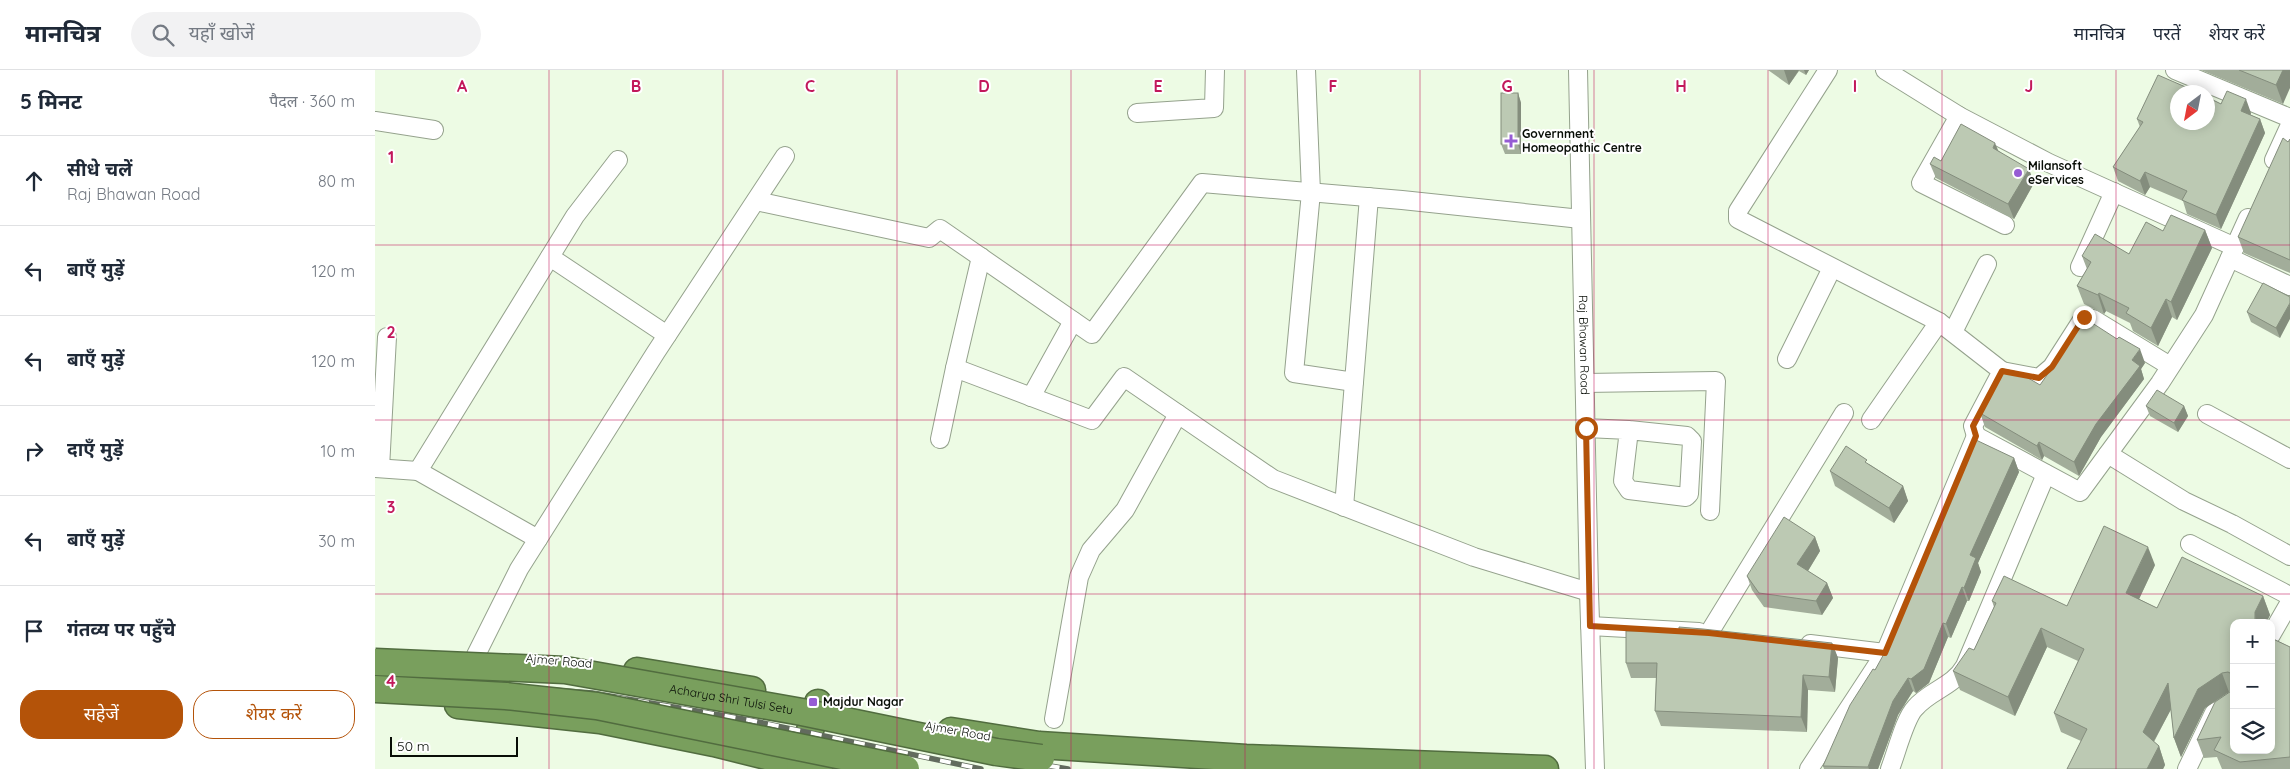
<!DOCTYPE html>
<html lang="hi">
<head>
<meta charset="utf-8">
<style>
  :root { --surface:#fff; --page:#f2f2f3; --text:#1f2937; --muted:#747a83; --line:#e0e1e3; --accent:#b45309 }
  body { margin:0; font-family:Quicksand,"Noto Sans Devanagari",sans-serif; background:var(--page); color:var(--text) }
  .controls { position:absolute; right:15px; bottom:15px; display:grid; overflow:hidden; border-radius:10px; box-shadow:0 2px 12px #0003 }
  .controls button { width:45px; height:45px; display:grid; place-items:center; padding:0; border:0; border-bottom:1px solid var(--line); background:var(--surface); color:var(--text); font:25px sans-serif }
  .compass { position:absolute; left:1795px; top:15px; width:45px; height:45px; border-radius:50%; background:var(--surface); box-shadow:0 2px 12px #0003; rotate:212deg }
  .scale { position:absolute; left:15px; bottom:12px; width:128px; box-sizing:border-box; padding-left:5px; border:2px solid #080d06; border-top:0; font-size:14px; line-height:18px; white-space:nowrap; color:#080d06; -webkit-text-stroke:4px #fff; paint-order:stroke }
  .stop { position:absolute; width:15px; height:15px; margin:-11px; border:4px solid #b45309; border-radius:50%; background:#fff }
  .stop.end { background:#b45309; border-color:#fff; box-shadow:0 1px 5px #0008 }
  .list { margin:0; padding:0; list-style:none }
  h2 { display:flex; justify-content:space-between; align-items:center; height:65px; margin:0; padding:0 20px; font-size:21px }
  h2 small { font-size:16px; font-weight:400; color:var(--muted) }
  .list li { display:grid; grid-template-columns:32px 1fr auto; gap:15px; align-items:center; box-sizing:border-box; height:90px; padding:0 20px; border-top:1px solid var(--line) }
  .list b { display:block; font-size:19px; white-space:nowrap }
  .list p { margin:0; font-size:16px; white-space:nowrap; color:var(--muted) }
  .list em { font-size:16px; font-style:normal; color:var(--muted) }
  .actions { display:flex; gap:10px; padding:15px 20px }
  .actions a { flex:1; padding:11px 0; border:1px solid var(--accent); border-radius:20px; text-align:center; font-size:18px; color:var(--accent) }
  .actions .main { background:var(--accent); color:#fff }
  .icon { flex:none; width:28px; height:28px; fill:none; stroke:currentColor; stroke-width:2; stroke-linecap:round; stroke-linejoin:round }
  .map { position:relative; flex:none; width:1915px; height:699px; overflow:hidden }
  header { display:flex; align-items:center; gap:30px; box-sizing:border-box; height:70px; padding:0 25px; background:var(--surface); border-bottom:1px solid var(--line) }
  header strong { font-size:24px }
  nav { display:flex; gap:28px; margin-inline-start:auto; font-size:18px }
  .search { width:350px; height:45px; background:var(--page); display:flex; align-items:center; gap:12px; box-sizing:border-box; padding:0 18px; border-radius:28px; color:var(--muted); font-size:19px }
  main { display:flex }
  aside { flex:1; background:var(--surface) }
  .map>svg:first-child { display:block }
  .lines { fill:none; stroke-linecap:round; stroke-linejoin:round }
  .minor-casing { stroke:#95a28d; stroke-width:20 }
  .highway-casing { stroke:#516c3f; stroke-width:29 }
  .minor { stroke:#fff; stroke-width:18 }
  .highway { stroke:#799f5d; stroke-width:26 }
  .rail-casing { stroke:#626b5e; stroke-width:5.5 }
  .rail { stroke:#fff; stroke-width:4; stroke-dasharray:11; stroke-linecap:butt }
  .highway-bridge-casing { stroke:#516c3f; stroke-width:29; stroke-linecap:butt }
  .highway-bridge { stroke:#799f5d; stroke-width:26 }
  .wall { fill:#a2ad9a }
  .shaded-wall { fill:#848d7d }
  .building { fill:#bcc9b3; stroke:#848d7d }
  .route { stroke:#b45309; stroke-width:6 }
  .grid { fill:none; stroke:#c2185b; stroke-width:1; stroke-opacity:0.55 }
  .poi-dot { fill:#965cd4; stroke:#fff; stroke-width:2 }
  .labels { text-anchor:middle; stroke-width:4; stroke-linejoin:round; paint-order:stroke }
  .poi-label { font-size:12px; font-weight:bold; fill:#080d06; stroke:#fff; text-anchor:start }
  .street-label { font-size:12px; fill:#080d06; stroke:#fff }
  .grid-label { font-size:16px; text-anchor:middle; font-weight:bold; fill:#c2185b; stroke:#fff; stroke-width:4; stroke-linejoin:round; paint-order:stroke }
</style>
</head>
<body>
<header>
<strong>मानचित्र</strong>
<div class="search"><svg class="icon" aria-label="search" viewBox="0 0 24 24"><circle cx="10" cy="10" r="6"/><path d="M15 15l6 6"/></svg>यहाँ खोजें</div>
<nav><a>मानचित्र</a><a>परतें</a><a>शेयर करें</a></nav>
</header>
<main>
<aside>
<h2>5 मिनट<small>पैदल · 360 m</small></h2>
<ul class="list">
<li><svg class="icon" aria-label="ahead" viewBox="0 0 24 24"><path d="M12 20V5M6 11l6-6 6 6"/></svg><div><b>सीधे चलें</b><p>Raj Bhawan Road</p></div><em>80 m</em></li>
<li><svg class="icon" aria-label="left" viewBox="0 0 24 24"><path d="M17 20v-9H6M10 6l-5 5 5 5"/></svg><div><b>बाएँ मुड़ें</b></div><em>120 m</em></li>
<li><svg class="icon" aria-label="left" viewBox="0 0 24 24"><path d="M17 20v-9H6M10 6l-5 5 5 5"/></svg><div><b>बाएँ मुड़ें</b></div><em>120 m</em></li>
<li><svg class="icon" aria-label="right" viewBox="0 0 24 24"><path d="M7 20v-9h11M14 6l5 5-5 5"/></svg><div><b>दाएँ मुड़ें</b></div><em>10 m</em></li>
<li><svg class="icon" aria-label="left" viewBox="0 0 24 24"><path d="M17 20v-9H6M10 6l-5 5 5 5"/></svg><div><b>बाएँ मुड़ें</b></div><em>30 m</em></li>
<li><svg class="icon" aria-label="arrive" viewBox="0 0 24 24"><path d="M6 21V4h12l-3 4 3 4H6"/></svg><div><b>गंतव्य पर पहुँचे</b></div></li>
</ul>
<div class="actions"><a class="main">सहेजें</a><a>शेयर करें</a></div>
</aside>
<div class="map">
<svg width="1915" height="699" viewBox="0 0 1915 699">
  <rect width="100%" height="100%" fill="#edfbe4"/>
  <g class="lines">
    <g class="minor-casing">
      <g id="minor">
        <polyline points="931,0 936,122 919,303 979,312 994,127"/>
        <path id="s1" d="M1203,0L1214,522L1220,699"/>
        <polyline points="1453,0 1363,141 1363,149 1564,252 1627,301 1598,356 1601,366"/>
        <polyline points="1510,0 1584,46 1674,93 1860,177"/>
        <polyline points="1800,0 1915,48"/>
        <polyline points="762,43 839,38 840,0"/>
        <polyline points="1584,46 1546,113 1630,155"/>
        <polyline points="0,51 59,60"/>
        <polyline points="1899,90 1915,55"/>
        <polyline points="381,131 554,168 565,159 717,264 827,113 1027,130 1206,149"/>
        <polyline points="175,187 292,265"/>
        <polyline points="1855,188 1915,216"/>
        <polyline points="1705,197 1739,122"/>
        <polyline points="1578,262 1612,194"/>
        <polyline points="1412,289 1457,198"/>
        <polyline points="580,298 606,187"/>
        <polyline points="1627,301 1664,308 1677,297 1709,247 1718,249 1795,296"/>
        <polyline points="1210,313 1341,311 1335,441"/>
        <polyline points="656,327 698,251"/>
        <polyline points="1832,344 1915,389"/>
        <polyline points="1496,350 1564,252"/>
        <polyline points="1211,358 1254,360 1312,366 1317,371 1314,424 1311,427 1254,420 1248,411 1254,360"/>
        <polyline points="565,369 580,298 717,350 749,307 898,409 1099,487 1214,522"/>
        <polyline points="1733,384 1809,431 1857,454 1915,486"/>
        <polyline points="0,398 43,401"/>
        <polyline points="5,398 12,267"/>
        <polyline points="969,437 979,312"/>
        <polyline points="163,469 43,401 200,146 243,90"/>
        <polyline points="1815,474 1913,525 1915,532"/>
        <polyline points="1215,556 1324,562"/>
        <polyline points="1334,563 1469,343"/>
        <polyline points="1896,565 1915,532"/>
        <polyline points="1435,574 1510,583"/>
        <polyline points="101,585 144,499 281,282 410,86"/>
        <polyline points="679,649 704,507 716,480 750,440 803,344"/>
        <polyline points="1434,699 1510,583 1601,366 1705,422 1785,313 1829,245 1873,148"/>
        <path d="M1515,699C1521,684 1530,648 1540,638C1555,620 1578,617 1590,596L1671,404"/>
        <polyline points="1812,699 1839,643 1859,631"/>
      </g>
    </g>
    <g class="highway-casing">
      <g id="highway">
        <polyline points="262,601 377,620"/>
        <polyline points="83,635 225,650 339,673 444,699"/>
        <polyline points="576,661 664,675 871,688 1170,699"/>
        <polyline points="425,695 443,633"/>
      </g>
    </g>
    <use href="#minor" class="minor"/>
    <use href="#highway" class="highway"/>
    <g class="rail-casing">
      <g id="rail">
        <polyline points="0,598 59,598 222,612 372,638 507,667 693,699"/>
        <polyline points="0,610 62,611 217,623 374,650 606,699"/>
      </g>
    </g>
    <use href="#rail" class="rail"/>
    <g class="highway-bridge-casing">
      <g id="highway-bridge">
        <path id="s2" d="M0,592L190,600L427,642L621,682L666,688"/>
        <polyline points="0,619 131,626 222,636 531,699"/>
      </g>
    </g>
    <use href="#highway-bridge" class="highway-bridge"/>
  </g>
  <g class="wall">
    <polygon points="1393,0 1434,0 1431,5 1424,1 1414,15"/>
    <polygon points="1826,0 1915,0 1908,34"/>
    <polygon points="1143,23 1146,33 1146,84 1130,84 1126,74"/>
    <polygon points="1846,34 1876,43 1876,45 1885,49 1890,63 1846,159 1812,144 1808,131 1775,117 1770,125 1743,111 1738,97 1765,57 1762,49"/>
    <polygon points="1915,69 1915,203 1869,183 1863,167"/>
    <polygon points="1624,81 1659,113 1639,149 1561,108 1555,94 1566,91"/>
    <polygon points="1830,160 1837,178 1802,250 1797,247 1783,276 1758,261 1755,253 1731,241 1729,244 1709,234 1702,216 1712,199 1707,186 1754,184 1788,161"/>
    <polygon points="1915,227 1905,268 1876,252 1872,242"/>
    <polygon points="1770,293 1766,299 1769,309 1726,367 1704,406 1669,386 1667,390 1610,357 1605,343 1665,315"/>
    <polygon points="1771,336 1809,336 1813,346 1803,362 1775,346"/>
    <polygon points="1639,388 1644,402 1603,493 1606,502 1594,531 1592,531 1576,568 1573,567 1554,613 1541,623 1538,621 1523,645 1503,699 1449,699 1448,696 1500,600"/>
    <polygon points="1494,394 1528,416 1533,431 1519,453 1460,416 1455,401"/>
    <polygon points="1440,467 1445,481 1433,501 1452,513 1458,528 1447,545 1389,537 1377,520 1372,506"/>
    <polygon points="1780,495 1764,529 1782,538 1888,526 1895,545 1891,553 1859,553 1859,680 1899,569 1915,577 1915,699 1847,699 1842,687 1829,688 1822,670 1855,621 1830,638 1806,687 1799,668 1796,639 1779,672 1784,676 1790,695 1788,699 1692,699 1706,671 1686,662 1679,643 1703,591 1672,577 1640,646 1585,620 1578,601 1599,580 1619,537 1617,531 1692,536"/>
    <polygon points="1457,573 1463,588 1460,622 1433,620 1432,662 1286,656 1280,641 1281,608 1256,608 1251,593"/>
  </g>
  <g class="shaded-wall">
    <polygon points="1409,0 1424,0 1414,15"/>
    <polygon points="1429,0 1434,0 1431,5"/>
    <polygon points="1908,0 1915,0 1915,18 1908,34 1901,15"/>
    <polygon points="1143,23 1146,33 1146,84 1143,74"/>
    <polygon points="1871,29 1876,43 1871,55 1866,41"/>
    <polygon points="1885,49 1890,63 1846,159 1841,145"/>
    <polygon points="1620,73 1626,87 1618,78"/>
    <polygon points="1654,99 1659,113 1639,149 1633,134"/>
    <polygon points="1770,102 1775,117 1770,125 1765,111"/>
    <polygon points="1830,160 1837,178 1802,250 1796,232"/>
    <polygon points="1724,223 1731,241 1729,244 1723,225"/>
    <polygon points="1791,229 1797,247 1783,276 1776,258"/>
    <polygon points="1915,233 1915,249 1905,268 1901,258"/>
    <polygon points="1765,279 1770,293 1766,299 1769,309 1726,367 1704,406 1699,392 1757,290"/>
    <polygon points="1809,336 1813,346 1803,362 1799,353"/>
    <polygon points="1664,372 1669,386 1667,390 1662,376"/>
    <polygon points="1639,388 1644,402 1603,493 1606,502 1594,531 1589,518 1595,485"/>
    <polygon points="1528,416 1533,431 1519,453 1514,438"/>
    <polygon points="1440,467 1445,481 1428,509 1422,494"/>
    <polygon points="1773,477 1780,495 1758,542 1751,523"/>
    <polygon points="1452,513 1458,528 1447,545 1441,531"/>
    <polygon points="1587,517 1592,531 1576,568 1571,554"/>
    <polygon points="1888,526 1895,545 1891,553 1881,553 1880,542"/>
    <polygon points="1568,553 1573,567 1554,613 1541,623 1536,609"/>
    <polygon points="1666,558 1672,577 1640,646 1633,627"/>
    <polygon points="1457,573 1463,588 1460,622 1454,607"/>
    <polygon points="1847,603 1854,622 1830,638 1806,687 1799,668 1823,619"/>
    <polygon points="1428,605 1433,620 1432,662 1426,647"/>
    <polygon points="1533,608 1538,621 1523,645 1503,699 1494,699 1493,697 1518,631"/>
    <polygon points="1793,613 1800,632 1774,680 1768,662"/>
    <polygon points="1784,676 1790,695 1788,699 1772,699"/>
  </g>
  <g class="building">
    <polygon points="1864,0 1908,0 1901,15"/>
    <polygon points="1783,5 1822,22 1802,22 1802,52 1832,52 1832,27 1846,34 1852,21 1871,29 1866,41 1885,49 1841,145 1807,130 1812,121 1770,102 1765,111 1738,97 1768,52 1762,49"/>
    <rect x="1126" y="23" width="17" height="51"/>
    <polygon points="1586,54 1620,73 1618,78 1654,99 1633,134 1555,94 1559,87 1566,91"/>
    <polygon points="1908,68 1913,72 1915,69 1915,190 1863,167"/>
    <polygon points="1796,145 1830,160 1796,232 1791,229 1776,258 1751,243 1754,238 1724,223 1723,225 1702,216 1716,192 1707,186 1720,164 1754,184 1771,152 1788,161"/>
    <polygon points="1888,213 1915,227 1915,233 1901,258 1872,242"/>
    <polygon points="1711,249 1742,269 1744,267 1765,279 1757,290 1765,296 1721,354 1699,392 1664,372 1662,376 1605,343 1628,299 1643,302 1665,315"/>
    <polygon points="1782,320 1809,336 1799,353 1771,336"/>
    <polygon points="1601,370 1639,388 1595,485 1601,488 1589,518 1587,517 1571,554 1568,553 1549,599 1536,609 1533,608 1518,631 1493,697 1448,696 1475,635 1498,599 1500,600 1515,573"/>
    <polygon points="1471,376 1492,390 1490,392 1528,416 1514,438 1455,401"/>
    <polygon points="1409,447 1440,467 1422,494 1452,513 1441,531 1384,523 1372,506"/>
    <polygon points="1729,456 1773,477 1751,523 1782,538 1807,487 1888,526 1880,542 1880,552 1881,553 1859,553 1859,605 1853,602 1847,603 1823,619 1799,668 1793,613 1768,662 1784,676 1772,699 1692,699 1712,659 1679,643 1709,579 1666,558 1633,627 1578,601 1594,578 1599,580 1621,533 1617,531 1629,506 1692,536"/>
    <polygon points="1304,557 1328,559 1457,573 1454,607 1428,605 1426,647 1280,641 1282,593 1251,593 1251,561 1304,561"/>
    <polygon points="1896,568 1915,577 1915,687 1865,692 1839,680 1846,667 1822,670 1840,632 1859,619 1859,680 1896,680"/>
  </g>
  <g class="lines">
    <polyline class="route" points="1211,358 1215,556 1334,563 1510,583 1601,366 1598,356 1627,301 1664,308 1677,297 1709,247"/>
  </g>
  <path class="grid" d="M174,0V699M348,0V699M522,0V699M696,0V699M870,0V699M1045,0V699M1219,0V699M1393,0V699M1567,0V699M1741,0V699M0,175H1915M0,350H1915M0,524H1915"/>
  <g class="poi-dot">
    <path d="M1133.5 63.5h5v5h5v5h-5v5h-5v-5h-5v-5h5z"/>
    <circle cx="1643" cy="103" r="5"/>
    <rect x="433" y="627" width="10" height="10" rx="2.5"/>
  </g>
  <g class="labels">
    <g class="poi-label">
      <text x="1147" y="68">Government<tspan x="1147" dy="14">Homeopathic Centre</tspan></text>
      <text x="1653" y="100">Milansoft<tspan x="1653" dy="14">eServices</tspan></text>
      <text x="448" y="636">Majdur Nagar</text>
    </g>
    <g class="street-label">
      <text dy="4" stroke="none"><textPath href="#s1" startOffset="275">Raj Bhawan Road</textPath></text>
      <text transform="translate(184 591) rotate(5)" y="4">Ajmer Road</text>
      <text dy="4" stroke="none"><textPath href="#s2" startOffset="359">Acharya Shri Tulsi Setu</textPath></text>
      <text transform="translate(583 661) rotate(10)" y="4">Ajmer Road</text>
    </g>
  </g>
  <g class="grid-label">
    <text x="87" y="22">A</text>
    <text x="261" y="22">B</text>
    <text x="435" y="22">C</text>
    <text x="609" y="22">D</text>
    <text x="783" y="22">E</text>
    <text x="958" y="22">F</text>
    <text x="1132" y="22">G</text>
    <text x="1306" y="22">H</text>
    <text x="1480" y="22">I</text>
    <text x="1654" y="22">J</text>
    <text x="16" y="93">1</text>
    <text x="16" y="268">2</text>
    <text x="16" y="443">3</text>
    <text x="16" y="617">4</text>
  </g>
</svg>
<div class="controls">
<button>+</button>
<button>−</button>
<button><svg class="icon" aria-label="layers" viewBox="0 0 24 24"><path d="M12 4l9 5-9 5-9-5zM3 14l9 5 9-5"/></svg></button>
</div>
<svg class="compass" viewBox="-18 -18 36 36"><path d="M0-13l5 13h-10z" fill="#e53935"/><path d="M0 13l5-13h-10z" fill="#747a83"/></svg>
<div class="scale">50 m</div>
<div class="stop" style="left:1211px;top:358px"></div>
<div class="stop end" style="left:1709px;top:247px"></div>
</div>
</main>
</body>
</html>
